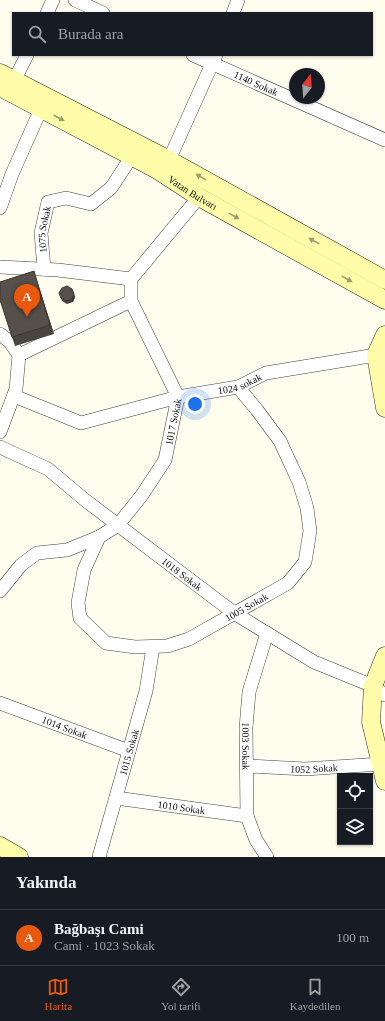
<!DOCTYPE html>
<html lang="tr">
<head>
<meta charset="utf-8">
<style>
  :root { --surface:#171b24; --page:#242831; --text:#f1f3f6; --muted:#9ea1a6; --line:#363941; --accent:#ea580c }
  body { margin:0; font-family:Georgia,serif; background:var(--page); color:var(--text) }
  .controls { position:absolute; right:12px; bottom:12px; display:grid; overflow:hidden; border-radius:0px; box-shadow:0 1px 3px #0004 }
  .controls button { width:36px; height:36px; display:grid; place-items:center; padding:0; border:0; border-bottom:1px solid var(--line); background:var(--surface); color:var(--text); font:20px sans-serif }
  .compass { position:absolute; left:289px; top:68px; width:36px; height:36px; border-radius:50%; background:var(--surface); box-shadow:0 1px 3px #0004; rotate:17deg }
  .you { position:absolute; left:195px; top:404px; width:14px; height:14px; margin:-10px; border:3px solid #fff; border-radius:50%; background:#1a73e8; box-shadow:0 0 0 6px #1a73e833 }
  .badge { display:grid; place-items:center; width:26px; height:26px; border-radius:50%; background:var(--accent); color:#fff; font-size:13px; font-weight:700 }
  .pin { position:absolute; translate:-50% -33px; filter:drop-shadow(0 1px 2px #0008) }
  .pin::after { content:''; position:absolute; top:21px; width:14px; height:12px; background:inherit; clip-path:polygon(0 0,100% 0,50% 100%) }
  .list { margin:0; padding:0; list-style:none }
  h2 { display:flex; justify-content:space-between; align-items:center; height:52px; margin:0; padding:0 16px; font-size:17px }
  h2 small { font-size:13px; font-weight:400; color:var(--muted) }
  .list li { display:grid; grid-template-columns:26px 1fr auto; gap:12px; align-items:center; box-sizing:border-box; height:56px; padding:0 16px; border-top:1px solid var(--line) }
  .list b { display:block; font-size:15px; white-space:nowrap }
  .list p { margin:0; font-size:13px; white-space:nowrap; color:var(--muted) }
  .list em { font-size:13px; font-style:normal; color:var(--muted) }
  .icon { flex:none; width:22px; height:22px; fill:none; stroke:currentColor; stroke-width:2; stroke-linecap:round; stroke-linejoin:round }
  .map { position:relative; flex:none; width:385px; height:857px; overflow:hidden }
  .search { position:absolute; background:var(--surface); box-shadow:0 1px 3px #0004; left:12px; right:12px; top:12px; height:44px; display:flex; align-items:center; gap:10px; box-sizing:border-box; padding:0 14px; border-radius:0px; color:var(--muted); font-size:15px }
  .sheet { height:108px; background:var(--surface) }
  nav { display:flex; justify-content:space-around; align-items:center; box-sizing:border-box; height:56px; border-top:1px solid var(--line); background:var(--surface); font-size:11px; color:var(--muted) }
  nav a { display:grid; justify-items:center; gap:2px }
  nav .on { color:var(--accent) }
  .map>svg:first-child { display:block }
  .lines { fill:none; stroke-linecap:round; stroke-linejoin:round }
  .street-casing { stroke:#404040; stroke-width:14 }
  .secondary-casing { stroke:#2f2f2f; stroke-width:19 }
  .street { stroke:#fff; stroke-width:13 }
  .secondary { stroke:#fefba9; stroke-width:18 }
  .wall { fill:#4a4440 }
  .shaded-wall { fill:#3c3734 }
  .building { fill:#564f4a; stroke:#3c3734 }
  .oneway { fill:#9e9c6b }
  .labels { text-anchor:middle; stroke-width:4; stroke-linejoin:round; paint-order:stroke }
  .street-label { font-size:10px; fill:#0d0d0d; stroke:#fff }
</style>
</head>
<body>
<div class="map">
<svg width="385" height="857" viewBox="0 0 385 857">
  <rect width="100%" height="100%" fill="#fffded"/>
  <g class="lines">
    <g class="street-casing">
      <g id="street">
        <polyline points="75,0 103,13"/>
        <polyline points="47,13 53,0"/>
        <polyline points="233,13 238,0"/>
        <path id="s1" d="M193,55L385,140"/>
        <polyline points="7,84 14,81 27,55"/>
        <polyline points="163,164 169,160 216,55"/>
        <polyline points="0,208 12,174 41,109"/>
        <polyline points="0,267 58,270 131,279"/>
        <path id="s2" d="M44,269L41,233L48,202L66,198L91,204L111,188L132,156"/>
        <polyline points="0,334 10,342 19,355 16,389 0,432"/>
        <polyline points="19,355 131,301"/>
        <path id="s3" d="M14,396L81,423L178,397L238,387L266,373L376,355"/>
        <path id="s4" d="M0,447L48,469L85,500L234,613L314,662L373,686L385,695"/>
        <path id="s5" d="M99,537L84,570L78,603L80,618L106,643L135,647L167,646L189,639L288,583L305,562L310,531L307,508L299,482L280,441L257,410L238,387"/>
        <path id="s6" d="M0,591L21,565L37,553L67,550L99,537L118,525L142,495L165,460L178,397L131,301V279L199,197"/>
        <path id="s7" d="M267,633L249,692L246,728L247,816L256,840L267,857"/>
        <path id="s8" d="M0,703L129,751"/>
        <path id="s9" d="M247,766L305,769L381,764"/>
        <path id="s10" d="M116,798L247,816"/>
        <path id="s11" d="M99,857L146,691L153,647"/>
      </g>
    </g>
    <g class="secondary-casing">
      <g id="secondary">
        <polyline points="0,73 169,160 385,280"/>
        <path id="s12" d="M0,87L156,169L199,197L385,300"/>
        <polyline points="385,335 376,355 385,408"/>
        <polyline points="385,656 373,686 371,722 385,781"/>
        <polyline points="0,846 19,857"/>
      </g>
    </g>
    <use href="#street" class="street"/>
    <use href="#secondary" class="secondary"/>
  </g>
  <g class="wall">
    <polygon points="37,281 54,334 15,346 12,337"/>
    <polygon points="72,289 75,297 73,302 67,304 62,301 59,293"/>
  </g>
  <g class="shaded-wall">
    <polygon points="34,271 37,281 54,334 50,325"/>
    <polygon points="74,294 75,297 73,302 72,299"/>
  </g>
  <g class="building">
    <polygon points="34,271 50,325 12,337 0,300 0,282"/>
    <polygon points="67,286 72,289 74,294 72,299 66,301 61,298 59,293 62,288"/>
  </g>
  <defs><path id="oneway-solid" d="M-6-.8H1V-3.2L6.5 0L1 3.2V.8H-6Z"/></defs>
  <g class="oneway">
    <use href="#oneway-solid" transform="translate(59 118) rotate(28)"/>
    <use href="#oneway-solid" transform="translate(201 177) rotate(-151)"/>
    <use href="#oneway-solid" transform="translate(234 216) rotate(29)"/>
    <use href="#oneway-solid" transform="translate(314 241) rotate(-151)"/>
    <use href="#oneway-solid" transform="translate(347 279) rotate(29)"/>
  </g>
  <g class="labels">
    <g class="street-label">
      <text dy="4" stroke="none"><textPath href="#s1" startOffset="69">1140 Sokak</textPath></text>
      <text dy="4" stroke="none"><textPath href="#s12" startOffset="220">Vatan Bulvarı</textPath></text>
      <text dy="4" stroke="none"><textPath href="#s2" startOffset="40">1075 Sokak</textPath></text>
      <text dy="4" stroke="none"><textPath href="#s3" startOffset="236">1024 sokak</textPath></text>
      <text dy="4" stroke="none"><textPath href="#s6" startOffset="260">1017 Sokak</textPath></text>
      <text dy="4" stroke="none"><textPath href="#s4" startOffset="223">1018 Sokak</textPath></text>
      <text dy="4" stroke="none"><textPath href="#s5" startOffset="271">1005 Sokak</textPath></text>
      <text dy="4" stroke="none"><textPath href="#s8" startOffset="69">1014 Sokak</textPath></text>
      <text dy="4" stroke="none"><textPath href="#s7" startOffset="116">1003 Sokak</textPath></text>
      <text dy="4" stroke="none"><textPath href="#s11" startOffset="109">1015 Sokak</textPath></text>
      <text dy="4" stroke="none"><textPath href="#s9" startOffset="67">1052 Sokak</textPath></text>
      <text dy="4" stroke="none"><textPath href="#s10" startOffset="66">1010 Sokak</textPath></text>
    </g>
  </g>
</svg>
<div class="controls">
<button><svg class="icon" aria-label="locate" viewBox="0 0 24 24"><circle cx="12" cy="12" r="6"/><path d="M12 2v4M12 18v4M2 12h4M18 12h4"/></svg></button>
<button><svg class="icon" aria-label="layers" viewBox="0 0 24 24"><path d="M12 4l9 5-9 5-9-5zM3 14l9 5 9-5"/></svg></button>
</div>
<svg class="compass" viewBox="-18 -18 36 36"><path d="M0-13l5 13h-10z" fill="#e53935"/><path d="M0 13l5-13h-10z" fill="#9ea1a6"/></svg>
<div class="you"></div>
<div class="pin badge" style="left:27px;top:317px">A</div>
<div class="search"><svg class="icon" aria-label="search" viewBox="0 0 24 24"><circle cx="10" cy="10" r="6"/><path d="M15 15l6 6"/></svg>Burada ara</div>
</div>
<section class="sheet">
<h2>Yakında<small></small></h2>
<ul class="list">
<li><span class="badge">A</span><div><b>Bağbaşı Cami</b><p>Cami · 1023 Sokak</p></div><em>100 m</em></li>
</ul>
</section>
<nav>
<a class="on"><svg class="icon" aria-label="map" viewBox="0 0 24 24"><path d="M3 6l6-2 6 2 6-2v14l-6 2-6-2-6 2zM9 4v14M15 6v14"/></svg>Harita</a>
<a><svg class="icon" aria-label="directions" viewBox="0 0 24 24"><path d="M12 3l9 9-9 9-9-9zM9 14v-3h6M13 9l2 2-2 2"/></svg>Yol tarifi</a>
<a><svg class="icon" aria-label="saved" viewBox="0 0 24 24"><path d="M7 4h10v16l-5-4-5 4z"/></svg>Kaydedilen</a>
</nav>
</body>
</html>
